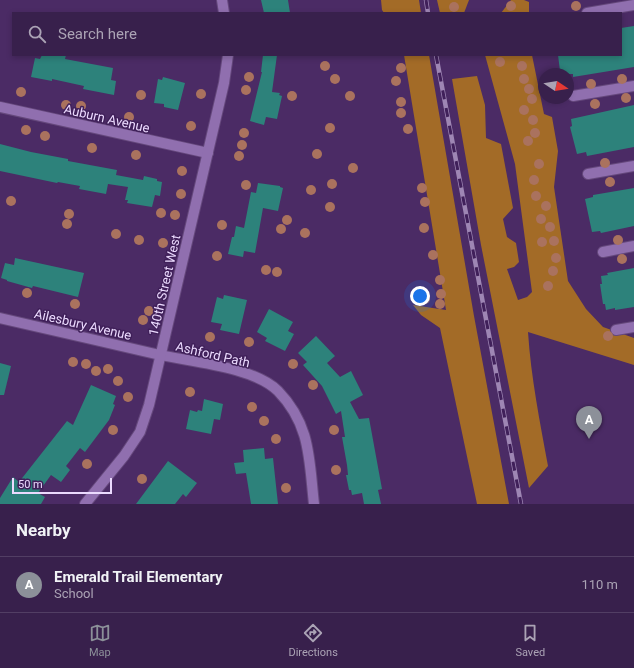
<!DOCTYPE html>
<html lang="en">
<head>
<meta charset="utf-8">
<style>
  :root { --surface:#38204c; --page:#432d56; --text:#f1f3f6; --muted:#aba3b5; --line:#523e64; --accent:#8c9099 }
  body { margin:0; font-family:Roboto,sans-serif; background:var(--page); color:var(--text) }
  .compass { position:absolute; left:538px; top:68px; width:36px; height:36px; border-radius:50%; background:var(--surface); box-shadow:0 2px 6px #0003; rotate:102deg }
  .scale { position:absolute; left:12px; bottom:10px; width:100px; box-sizing:border-box; padding-left:4px; border:2px solid #ebdafe; border-top:0; font-size:11px; line-height:14px; white-space:nowrap; color:#ebdafe; -webkit-text-stroke:3px #40205a; paint-order:stroke }
  .you { position:absolute; left:420px; top:296px; width:14px; height:14px; margin:-10px; border:3px solid #fff; border-radius:50%; background:#1a73e8; box-shadow:0 0 0 6px #1a73e833 }
  .badge { display:grid; place-items:center; width:26px; height:26px; border-radius:50%; background:var(--accent); color:#fff; font-size:13px; font-weight:700 }
  .pin { position:absolute; translate:-50% -33px; filter:drop-shadow(0 1px 2px #0008) }
  .pin::after { content:''; position:absolute; top:21px; width:14px; height:12px; background:inherit; clip-path:polygon(0 0,100% 0,50% 100%) }
  .list { margin:0; padding:0; list-style:none }
  h2 { display:flex; justify-content:space-between; align-items:center; height:52px; margin:0; padding:0 16px; font-size:17px }
  h2 small { font-size:13px; font-weight:400; color:var(--muted) }
  .list li { display:grid; grid-template-columns:26px 1fr auto; gap:12px; align-items:center; box-sizing:border-box; height:56px; padding:0 16px; border-top:1px solid var(--line) }
  .list b { display:block; font-size:15px; white-space:nowrap }
  .list p { margin:0; font-size:13px; white-space:nowrap; color:var(--muted) }
  .list em { font-size:13px; font-style:normal; color:var(--muted) }
  .icon { flex:none; width:22px; height:22px; fill:none; stroke:currentColor; stroke-width:2; stroke-linecap:round; stroke-linejoin:round }
  .map { position:relative; flex:none; width:634px; height:504px; overflow:hidden }
  .search { position:absolute; background:var(--surface); box-shadow:0 2px 6px #0003; left:12px; right:12px; top:12px; height:44px; display:flex; align-items:center; gap:10px; box-sizing:border-box; padding:0 14px; border-radius:0px; color:var(--muted); font-size:15px }
  .sheet { height:108px; background:var(--surface) }
  nav { display:flex; justify-content:space-around; align-items:center; box-sizing:border-box; height:56px; border-top:1px solid var(--line); background:var(--surface); font-size:11px; color:var(--muted) }
  nav a { display:grid; justify-items:center; gap:2px }
  nav .on { color:var(--accent) }
  .map>svg:first-child { display:block }
  .forest { fill:#a36b27 }
  .building { fill:#2d827b }
  .lines { fill:none; stroke-linecap:round; stroke-linejoin:round }
  .minor-casing { stroke:#65487c; stroke-width:12 }
  .minor { stroke:#906faf; stroke-width:10 }
  .rail-casing { stroke:#9e86b4; stroke-width:4.5 }
  .rail { stroke:#40205a; stroke-width:3; stroke-dasharray:9; stroke-linecap:butt }
  .tree { fill:#aa725e }
  .labels { text-anchor:middle; stroke-width:3; stroke-linejoin:round; paint-order:stroke }
  .street-label { font-size:13px; fill:#ebdafe; stroke:#40205a }
</style>
</head>
<body>
<div class="map">
<svg width="634" height="504" viewBox="0 0 634 504">
  <rect width="100%" height="100%" fill="#4b2b65"/>
  <g class="forest">
    <polygon points="381,0 419,0 421,13 384,13 382,10"/>
    <polygon points="437,0 469,0 464,13 440,13"/>
    <polygon points="511,0 524,0 529,2 529,13 501,13"/>
    <polygon points="404,55 429,55 474,316 509,504 477,504 440,328 421,315 413,305 446,310"/>
    <path d="M485,55H532L544,114L552,117L558,151L554,187L568,281L586,309L603,327L634,338V365L528,332C531,378 540,422 548,466L529,488L481,245L452,79L477,76L485,105L486,138L501,144L513,208L503,219L507,237L516,243L519,262L514,267L507,269L518,300L527,297L532,292L515,164Z"/>
  </g>
  <g class="building">
    <polygon points="261,0 288,0 290,13 264,13"/>
    <polygon points="634,26 634,67 573,77 573,74 563,74 563,71 560,71 558,55 621,55 621,28"/>
    <polygon points="42,55 66,55 65,59 113,68 111,80 116,81 114,95 83,89 84,86 52,79 52,81 31,77 35,58 40,59"/>
    <polygon points="263,55 277,55 272,92 280,93 279,95 282,96 277,119 266,117 264,125 250,121 262,72 261,72"/>
    <polygon points="163,77 185,83 178,110 164,107 164,104 154,103 158,79 162,80"/>
    <polygon points="634,105 634,147 587,156 586,152 577,154 570,127 572,126 571,119"/>
    <polygon points="0,144 31,152 68,159 68,161 117,170 116,175 143,180 144,176 157,179 157,181 162,182 160,196 155,195 152,207 127,203 128,200 125,200 128,187 108,184 106,194 79,189 80,186 58,182 57,183 0,171"/>
    <polygon points="258,183 280,186 280,187 283,188 278,211 263,208 255,253 244,251 243,257 228,254 232,237 234,237 236,226 244,228 251,192 256,193"/>
    <polygon points="634,188 634,226 601,233 600,231 592,232 585,199 593,197 593,195"/>
    <polygon points="15,258 84,273 78,297 33,286 32,288 7,281 7,280 1,278 5,263 14,265"/>
    <polygon points="634,268 634,307 615,310 615,308 606,310 605,304 603,304 600,284 602,284 601,276 608,275 607,273"/>
    <polygon points="224,295 247,300 239,334 220,330 222,324 211,322 217,297 223,299"/>
    <polygon points="269,309 293,322 288,331 294,334 285,351 265,341 267,338 257,332"/>
    <polygon points="316,336 335,356 327,363 340,377 351,371 363,395 350,402 359,419 369,418 382,489 378,490 381,504 364,504 362,493 352,495 351,490 349,490 346,475 348,475 347,465 342,437 345,437 341,411 336,414 322,386 303,365 307,362 298,353"/>
    <polygon points="0,363 11,366 4,395 0,395"/>
    <polygon points="91,385 116,396 113,404 115,405 109,420 85,452 80,448 66,466 70,470 61,482 51,475 38,493 45,497 41,504 0,504 0,498 13,477 19,482 67,421 73,425"/>
    <polygon points="204,399 223,404 220,420 214,419 211,434 186,429 190,410 197,412 198,410 202,411"/>
    <polygon points="264,448 265,459 273,458 278,504 251,504 246,473 236,474 234,463 244,462 243,450"/>
    <polygon points="168,461 197,483 186,497 183,494 175,504 136,504"/>
  </g>
  <g class="lines">
    <g class="minor-casing">
      <g id="minor">
        <polyline points="222,0 224,13"/>
        <polyline points="587,13 634,5"/>
        <polyline points="573,96 634,86"/>
        <polyline points="0,107 208,153"/>
        <polyline points="588,174 634,166"/>
        <polyline points="603,252 634,246"/>
        <path d="M0,318C53,330 107,343 160,355C193,362 254,367 278,391C311,425 309,460 314,504"/>
        <polyline points="616,330 634,327"/>
        <polyline points="85,504 124,456 140,432 149,405 224,83 228,55"/>
      </g>
    </g>
    <use href="#minor" class="minor"/>
    <g class="rail-casing">
      <g id="rail">
        <polyline points="426,0 428,13"/>
        <polyline points="436,55 521,504"/>
      </g>
    </g>
    <use href="#rail" class="rail"/>
  </g>
  <g class="tree">
    <circle cx="511" cy="6" r="5"/>
    <circle cx="576" cy="6" r="5"/>
    <circle cx="454" cy="7" r="5"/>
    <circle cx="500" cy="62" r="5"/>
    <circle cx="325" cy="66" r="5"/>
    <circle cx="522" cy="66" r="5"/>
    <circle cx="401" cy="68" r="5"/>
    <circle cx="249" cy="77" r="5"/>
    <circle cx="335" cy="79" r="5"/>
    <circle cx="524" cy="79" r="5"/>
    <circle cx="622" cy="79" r="5"/>
    <circle cx="396" cy="81" r="5"/>
    <circle cx="591" cy="84" r="5"/>
    <circle cx="529" cy="89" r="5"/>
    <circle cx="246" cy="90" r="5"/>
    <circle cx="21" cy="92" r="5"/>
    <circle cx="201" cy="94" r="5"/>
    <circle cx="141" cy="95" r="5"/>
    <circle cx="292" cy="96" r="5"/>
    <circle cx="350" cy="96" r="5"/>
    <circle cx="626" cy="98" r="5"/>
    <circle cx="532" cy="99" r="5"/>
    <circle cx="401" cy="102" r="5"/>
    <circle cx="595" cy="104" r="5"/>
    <circle cx="66" cy="105" r="5"/>
    <circle cx="81" cy="106" r="5"/>
    <circle cx="524" cy="110" r="5"/>
    <circle cx="401" cy="113" r="5"/>
    <circle cx="129" cy="117" r="5"/>
    <circle cx="533" cy="120" r="5"/>
    <circle cx="191" cy="126" r="5"/>
    <circle cx="330" cy="128" r="5"/>
    <circle cx="408" cy="129" r="5"/>
    <circle cx="26" cy="130" r="5"/>
    <circle cx="244" cy="133" r="5"/>
    <circle cx="535" cy="133" r="5"/>
    <circle cx="45" cy="136" r="5"/>
    <circle cx="528" cy="141" r="5"/>
    <circle cx="242" cy="145" r="5"/>
    <circle cx="92" cy="148" r="5"/>
    <circle cx="317" cy="154" r="5"/>
    <circle cx="136" cy="155" r="5"/>
    <circle cx="239" cy="156" r="5"/>
    <circle cx="605" cy="163" r="5"/>
    <circle cx="539" cy="164" r="5"/>
    <circle cx="353" cy="168" r="5"/>
    <circle cx="182" cy="171" r="5"/>
    <circle cx="534" cy="180" r="5"/>
    <circle cx="610" cy="182" r="5"/>
    <circle cx="332" cy="184" r="5"/>
    <circle cx="246" cy="185" r="5"/>
    <circle cx="422" cy="188" r="5"/>
    <circle cx="311" cy="190" r="5"/>
    <circle cx="181" cy="194" r="5"/>
    <circle cx="536" cy="196" r="5"/>
    <circle cx="11" cy="201" r="5"/>
    <circle cx="425" cy="202" r="5"/>
    <circle cx="546" cy="206" r="5"/>
    <circle cx="330" cy="207" r="5"/>
    <circle cx="161" cy="213" r="5"/>
    <circle cx="69" cy="214" r="5"/>
    <circle cx="175" cy="215" r="5"/>
    <circle cx="541" cy="219" r="5"/>
    <circle cx="287" cy="220" r="5"/>
    <circle cx="67" cy="224" r="5"/>
    <circle cx="222" cy="225" r="5"/>
    <circle cx="550" cy="227" r="5"/>
    <circle cx="424" cy="228" r="5"/>
    <circle cx="281" cy="229" r="5"/>
    <circle cx="305" cy="233" r="5"/>
    <circle cx="116" cy="234" r="5"/>
    <circle cx="139" cy="240" r="5"/>
    <circle cx="618" cy="240" r="5"/>
    <circle cx="554" cy="241" r="5"/>
    <circle cx="542" cy="242" r="5"/>
    <circle cx="163" cy="243" r="5"/>
    <circle cx="433" cy="255" r="5"/>
    <circle cx="217" cy="256" r="5"/>
    <circle cx="556" cy="258" r="5"/>
    <circle cx="622" cy="259" r="5"/>
    <circle cx="266" cy="270" r="5"/>
    <circle cx="553" cy="271" r="5"/>
    <circle cx="277" cy="272" r="5"/>
    <circle cx="440" cy="280" r="5"/>
    <circle cx="548" cy="286" r="5"/>
    <circle cx="27" cy="293" r="5"/>
    <circle cx="441" cy="294" r="5"/>
    <circle cx="425" cy="299" r="5"/>
    <circle cx="75" cy="304" r="5"/>
    <circle cx="440" cy="304" r="5"/>
    <circle cx="149" cy="311" r="5"/>
    <circle cx="143" cy="320" r="5"/>
    <circle cx="608" cy="336" r="5"/>
    <circle cx="210" cy="337" r="5"/>
    <circle cx="249" cy="342" r="5"/>
    <circle cx="73" cy="362" r="5"/>
    <circle cx="86" cy="364" r="5"/>
    <circle cx="293" cy="364" r="5"/>
    <circle cx="108" cy="369" r="5"/>
    <circle cx="96" cy="371" r="5"/>
    <circle cx="118" cy="381" r="5"/>
    <circle cx="313" cy="385" r="5"/>
    <circle cx="190" cy="392" r="5"/>
    <circle cx="128" cy="397" r="5"/>
    <circle cx="252" cy="407" r="5"/>
    <circle cx="264" cy="421" r="5"/>
    <circle cx="113" cy="430" r="5"/>
    <circle cx="334" cy="430" r="5"/>
    <circle cx="276" cy="439" r="5"/>
    <circle cx="87" cy="464" r="5"/>
    <circle cx="336" cy="470" r="5"/>
    <circle cx="142" cy="479" r="5"/>
    <circle cx="286" cy="488" r="5"/>
  </g>
  <g class="labels">
    <g class="street-label">
      <text transform="translate(107 118) rotate(13)" y="5">Auburn Avenue</text>
      <text transform="translate(164 285) rotate(-77)" y="5">140th Street West</text>
      <text transform="translate(83 324) rotate(13)" y="5">Ailesbury Avenue</text>
      <text transform="translate(213 354) rotate(13)" y="5">Ashford Path</text>
    </g>
  </g>
</svg>
<svg class="compass" viewBox="-18 -18 36 36"><path d="M0-13l5 13h-10z" fill="#e53935"/><path d="M0 13l5-13h-10z" fill="#aba3b5"/></svg>
<div class="scale">50 m</div>
<div class="you"></div>
<div class="pin badge" style="left:589px;top:439px">A</div>
<div class="search"><svg class="icon" aria-label="search" viewBox="0 0 24 24"><circle cx="10" cy="10" r="6"/><path d="M15 15l6 6"/></svg>Search here</div>
</div>
<section class="sheet">
<h2>Nearby<small></small></h2>
<ul class="list">
<li><span class="badge">A</span><div><b>Emerald Trail Elementary</b><p>School</p></div><em>110 m</em></li>
</ul>
</section>
<nav>
<a class="on"><svg class="icon" aria-label="map" viewBox="0 0 24 24"><path d="M3 6l6-2 6 2 6-2v14l-6 2-6-2-6 2zM9 4v14M15 6v14"/></svg>Map</a>
<a><svg class="icon" aria-label="directions" viewBox="0 0 24 24"><path d="M12 3l9 9-9 9-9-9zM9 14v-3h6M13 9l2 2-2 2"/></svg>Directions</a>
<a><svg class="icon" aria-label="saved" viewBox="0 0 24 24"><path d="M7 4h10v16l-5-4-5 4z"/></svg>Saved</a>
</nav>
</body>
</html>
